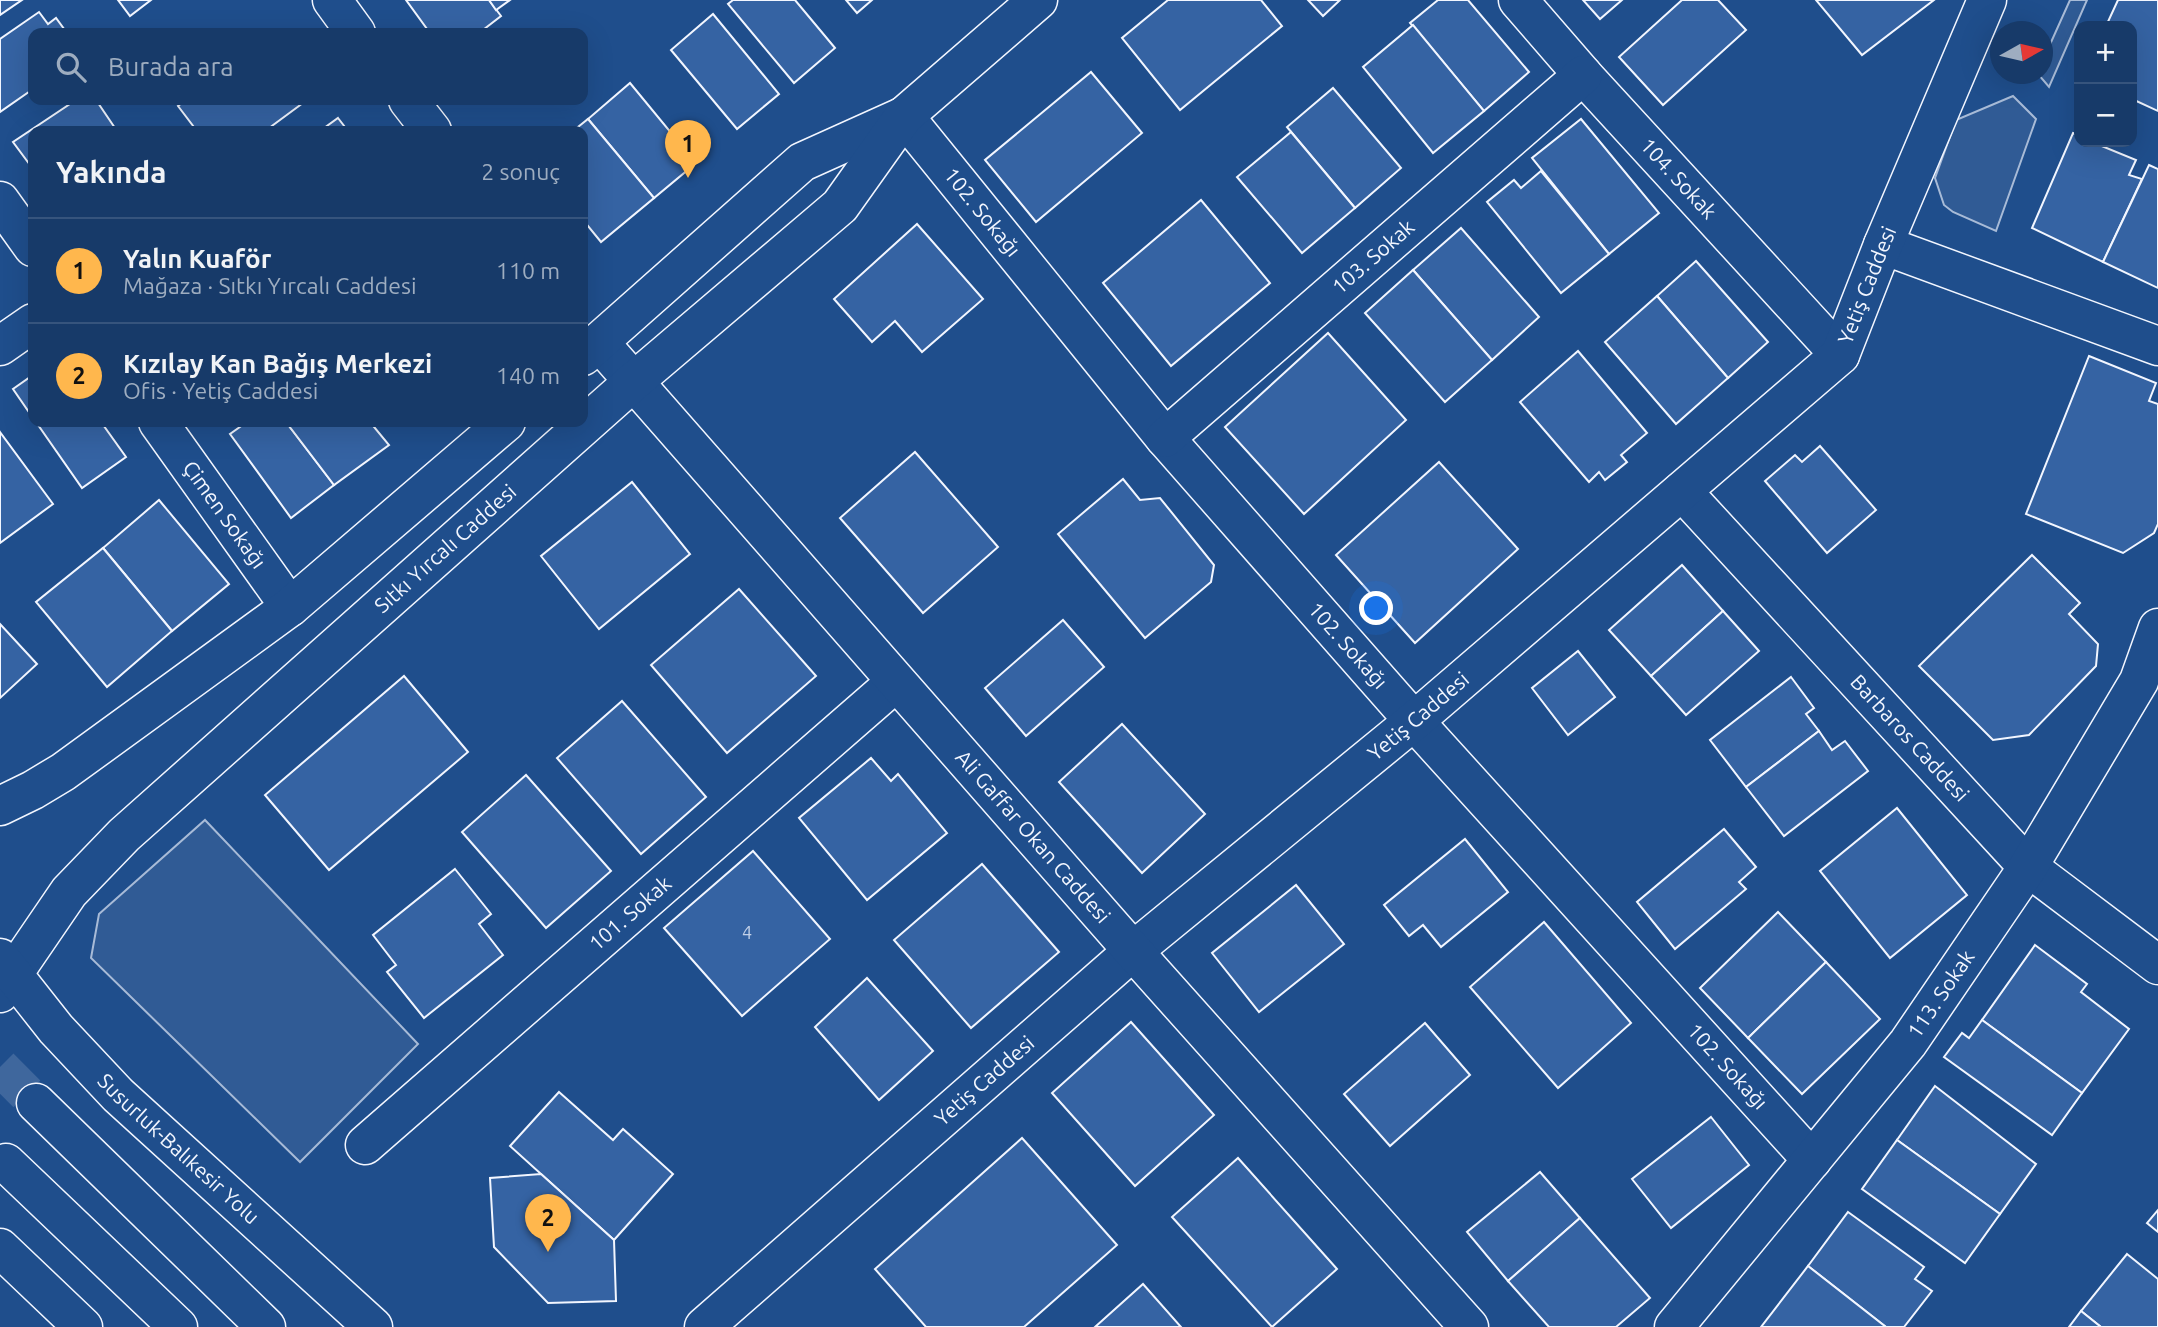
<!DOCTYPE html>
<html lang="tr">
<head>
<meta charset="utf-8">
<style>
  :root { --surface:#173a69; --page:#20416f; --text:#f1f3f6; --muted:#9eadc0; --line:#36547d; --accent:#ffb74d }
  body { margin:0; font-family:Ubuntu,sans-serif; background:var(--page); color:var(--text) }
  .controls { position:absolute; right:21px; top:21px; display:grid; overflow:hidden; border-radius:14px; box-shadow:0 7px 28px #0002 }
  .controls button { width:63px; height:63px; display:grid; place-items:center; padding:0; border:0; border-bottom:2px solid var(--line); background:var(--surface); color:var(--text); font:35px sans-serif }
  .compass { position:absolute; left:1990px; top:21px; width:63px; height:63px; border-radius:50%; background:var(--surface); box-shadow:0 7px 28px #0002; rotate:82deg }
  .you { position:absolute; left:1377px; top:609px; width:24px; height:24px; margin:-18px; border:5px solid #fff; border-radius:50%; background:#1a73e8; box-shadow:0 0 0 10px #1a73e833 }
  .badge { display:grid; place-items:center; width:46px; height:46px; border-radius:50%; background:var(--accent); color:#111; font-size:23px; font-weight:700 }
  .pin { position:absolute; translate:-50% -58px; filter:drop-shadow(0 2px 4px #0008) }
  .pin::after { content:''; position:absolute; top:37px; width:24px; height:21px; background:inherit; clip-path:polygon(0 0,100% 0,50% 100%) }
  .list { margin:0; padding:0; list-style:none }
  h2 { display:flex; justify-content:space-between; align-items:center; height:91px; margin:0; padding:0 28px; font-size:30px }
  h2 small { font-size:23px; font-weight:400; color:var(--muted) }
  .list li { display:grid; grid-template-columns:46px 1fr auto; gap:21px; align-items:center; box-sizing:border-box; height:105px; padding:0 28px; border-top:2px solid var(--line) }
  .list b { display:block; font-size:26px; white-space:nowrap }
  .list p { margin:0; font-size:23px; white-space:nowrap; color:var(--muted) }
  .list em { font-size:23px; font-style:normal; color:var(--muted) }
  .icon { flex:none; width:38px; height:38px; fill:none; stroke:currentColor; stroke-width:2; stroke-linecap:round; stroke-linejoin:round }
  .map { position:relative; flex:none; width:2158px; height:1327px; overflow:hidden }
  .search { position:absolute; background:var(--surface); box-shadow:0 7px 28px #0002; left:28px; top:28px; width:560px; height:77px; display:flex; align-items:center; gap:18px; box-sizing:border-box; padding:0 24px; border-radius:14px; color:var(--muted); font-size:26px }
  .panel { position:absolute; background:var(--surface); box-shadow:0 7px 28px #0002; left:28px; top:126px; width:560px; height:301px; border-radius:14px }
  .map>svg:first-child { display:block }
  .built { fill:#305b95; stroke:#a8bbd7; stroke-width:2 }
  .building { fill:#3563a3; stroke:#f2f6ff; stroke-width:2 }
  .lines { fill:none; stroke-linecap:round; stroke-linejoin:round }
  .trunk-tunnel { stroke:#3f679d; stroke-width:38; stroke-dasharray:38 19; stroke-linecap:butt }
  .minor-casing { stroke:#f2f6ff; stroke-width:41 }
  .tertiary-casing { stroke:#f2f6ff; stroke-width:41 }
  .secondary-casing { stroke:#f2f6ff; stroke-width:41 }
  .trunk-casing { stroke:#f2f6ff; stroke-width:41 }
  .minor { stroke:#1f4e8c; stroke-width:38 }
  .tertiary { stroke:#1f4e8c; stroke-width:38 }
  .secondary { stroke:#1f4e8c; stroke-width:38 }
  .trunk { stroke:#1f4e8c; stroke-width:38 }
  .labels { text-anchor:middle; stroke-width:5; stroke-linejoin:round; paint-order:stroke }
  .number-label { font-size:18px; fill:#c3d1e8 }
  .street-label { font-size:21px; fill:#f2f6ff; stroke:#1f4e8c }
</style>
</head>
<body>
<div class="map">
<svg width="2158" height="1327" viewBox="0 0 2158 1327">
  <rect width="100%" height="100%" fill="#1f4e8c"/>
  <g class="built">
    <polygon points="2070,0 2087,0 2049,87 2038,74 2042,74 2043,60"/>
    <polygon points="2013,96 2036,119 1996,231 1953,212 1944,205 1935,178 1956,120"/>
    <polygon points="205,820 418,1044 300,1162 91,958 99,914"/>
  </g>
  <g class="building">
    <polygon points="0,0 22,0 0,15"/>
    <polygon points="118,0 151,0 130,16"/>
    <polygon points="406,0 489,0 501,16 479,33 430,33"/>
    <polygon points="489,0 510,0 496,10"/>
    <polygon points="733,0 795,0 835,48 794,83 728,4"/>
    <polygon points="846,0 872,0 857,13"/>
    <polygon points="1168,0 1261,0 1282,26 1180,110 1122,38"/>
    <polygon points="1308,0 1340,0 1323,16"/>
    <polygon points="1438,0 1468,0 1529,72 1484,111 1410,23"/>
    <polygon points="1583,0 1622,0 1600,19"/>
    <polygon points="1682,0 1718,0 1746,30 1663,105 1619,57"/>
    <polygon points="1816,0 1934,0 1862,55"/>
    <polygon points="2118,0 2158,0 2158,111 2132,99 2132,26 2106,26"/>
    <polygon points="39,12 48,24 56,18 67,33 33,33 33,89 0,112 0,39"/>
    <polygon points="713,14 779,94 737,129 671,50"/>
    <polygon points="1413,25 1484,111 1433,153 1363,67"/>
    <polygon points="1091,72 1142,133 1036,222 985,160"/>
    <polygon points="630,83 696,163 654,198 588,119"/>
    <polygon points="1333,88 1401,168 1355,208 1287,127"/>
    <polygon points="76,100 96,100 117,131 33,131 33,169 13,142"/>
    <polygon points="186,100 307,100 265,131 197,131 178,106"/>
    <polygon points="338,118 348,131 320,131"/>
    <polygon points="588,119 654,198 601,242 583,220 583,131 573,131"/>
    <polygon points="1581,119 1659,213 1609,254 1532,158"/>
    <polygon points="1291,132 1355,208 1302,253 1237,177"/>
    <polygon points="2073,133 2079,136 2079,142 2092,142 2136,160 2129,175 2142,179 2103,262 2032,228"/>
    <polygon points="2149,165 2158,169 2158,288 2103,262"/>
    <polygon points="1541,171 1609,254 1561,293 1487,202 1514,180 1521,188"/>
    <polygon points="1201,200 1270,283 1171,366 1103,283"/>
    <polygon points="917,224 983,299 922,352 895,321 872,342 834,299"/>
    <polygon points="1461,228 1539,317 1492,360 1413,270"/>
    <polygon points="1696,261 1768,342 1728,378 1657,296"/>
    <polygon points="1413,270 1492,360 1445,402 1365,313"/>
    <polygon points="1657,296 1728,378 1676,424 1605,342"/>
    <polygon points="1328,333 1406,420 1304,514 1225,427"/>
    <polygon points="1578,351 1647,433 1621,455 1627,462 1605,480 1599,472 1589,482 1520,402"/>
    <polygon points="2089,356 2156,383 2149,401 2158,404 2158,524 2154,533 2123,553 2026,514"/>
    <polygon points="33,375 33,418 13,389"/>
    <polygon points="36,422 101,422 126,457 82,488"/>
    <polygon points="247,422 286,422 334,485 291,518 230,434"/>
    <polygon points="286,422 370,422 389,445 334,485"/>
    <polygon points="0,432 53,504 0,543"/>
    <polygon points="1820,446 1876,510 1827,553 1765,481 1795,455 1802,462"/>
    <polygon points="915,452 998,547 923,613 840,518"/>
    <polygon points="1439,462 1518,549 1415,643 1336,555"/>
    <polygon points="1123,479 1140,500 1160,498 1214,565 1211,582 1145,638 1058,534"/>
    <polygon points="632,482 690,554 599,629 541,556"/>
    <polygon points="159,500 229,584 172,631 103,548"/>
    <polygon points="103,548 172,631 107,687 36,602"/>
    <polygon points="2032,555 2080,603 2069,614 2098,644 2096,666 2029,735 1993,740 1919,666"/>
    <polygon points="1682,565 1723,611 1651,676 1609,630"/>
    <polygon points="739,589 816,676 727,753 651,665"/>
    <polygon points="1723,611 1759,651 1686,715 1651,676"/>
    <polygon points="1063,620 1104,667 1026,736 985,688"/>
    <polygon points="0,624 37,664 0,698"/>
    <polygon points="1578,651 1615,697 1568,735 1532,688"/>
    <polygon points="404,676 468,752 329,870 265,795"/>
    <polygon points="1791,677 1814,708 1806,714 1819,731 1746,787 1710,740"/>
    <polygon points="622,701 706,797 641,854 557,758"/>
    <polygon points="1122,724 1205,814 1142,873 1059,782"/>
    <polygon points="1819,731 1832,750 1845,741 1868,771 1784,836 1746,787"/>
    <polygon points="871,758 891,781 898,774 947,833 867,900 799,818"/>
    <polygon points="526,775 611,871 546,928 462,832"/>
    <polygon points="1897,808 1967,895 1890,958 1820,871"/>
    <polygon points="1724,829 1756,867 1739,882 1746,889 1675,949 1637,902"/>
    <polygon points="1465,839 1508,892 1441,947 1423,925 1409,936 1384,905"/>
    <polygon points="753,851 830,939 742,1016 664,928"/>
    <polygon points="982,864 1059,952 971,1028 894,940"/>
    <polygon points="455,869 491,914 479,924 503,955 424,1018 387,972 396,965 373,935"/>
    <polygon points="1296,885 1344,944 1259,1012 1212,953"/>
    <polygon points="1778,912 1826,962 1748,1038 1700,988"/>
    <polygon points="1544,922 1631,1023 1558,1088 1470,987"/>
    <polygon points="2035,945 2087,984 2081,992 2129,1029 2082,1093 1982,1020"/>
    <polygon points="1826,962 1880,1019 1802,1094 1748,1038"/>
    <polygon points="867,978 933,1051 879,1100 815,1027"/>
    <polygon points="1982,1020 2082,1093 2052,1135 1944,1057 1962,1033 1969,1038"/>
    <polygon points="1131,1022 1214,1115 1135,1186 1052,1093"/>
    <polygon points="1425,1023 1470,1075 1390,1146 1344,1094"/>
    <polygon points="1935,1086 2036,1164 2000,1214 1897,1140"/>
    <polygon points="559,1092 613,1140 623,1129 673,1174 614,1240 510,1146"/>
    <polygon points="1711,1117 1749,1165 1671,1228 1632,1179"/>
    <polygon points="1022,1138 1117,1245 1024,1327 926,1327 875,1269"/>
    <polygon points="1897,1140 2000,1214 1965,1263 1862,1189"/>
    <polygon points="1238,1158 1337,1269 1272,1327 1172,1217"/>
    <polygon points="1540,1172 1580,1218 1508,1281 1467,1232"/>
    <polygon points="541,1174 614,1240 616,1301 548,1303 494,1247 490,1178"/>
    <polygon points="2158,1210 2158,1232 2147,1223"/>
    <polygon points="1848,1212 1924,1267 1915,1279 1932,1291 1904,1327 1886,1327 1808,1266"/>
    <polygon points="1580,1218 1650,1298 1616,1327 1549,1327 1508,1281"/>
    <polygon points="2127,1254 2158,1279 2158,1327 2101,1327 2081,1311"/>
    <polygon points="1808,1266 1886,1327 1761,1327"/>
    <polygon points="1143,1284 1181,1327 1095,1327"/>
    <polygon points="2081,1311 2101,1327 2069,1327"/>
  </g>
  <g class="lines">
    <polyline class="trunk-tunnel" points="0,1067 36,1103"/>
    <g class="minor-casing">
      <g id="minor">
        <path id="s1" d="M1518,0L1583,75L1840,355"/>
        <path id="s2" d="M904,116L1165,438L1414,721L1812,1160"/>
        <polyline points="0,201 33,247"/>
        <polyline points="1883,245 2158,346"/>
        <polyline points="0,346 33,323"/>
        <path id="s3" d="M158,422L290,607"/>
        <path id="s4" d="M1165,438L1583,75"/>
        <path id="s5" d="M1682,491L2028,867L2158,965"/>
        <path id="s6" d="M365,1145L896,682"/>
        <path id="s7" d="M704,1327L1133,951L1414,721L1840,355L1883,245L1987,0"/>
        <path id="s8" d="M1674,1327L1908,1043L2028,867L2139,681L2158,628"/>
      </g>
    </g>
    <g class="tertiary-casing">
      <g id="tertiary">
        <polyline points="332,0 356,33"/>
        <polyline points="408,100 432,131"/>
      </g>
    </g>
    <g class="secondary-casing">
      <g id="secondary">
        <path id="s9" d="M599,342L1133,951L1469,1327"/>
        <polyline points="583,356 802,162 902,117"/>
        <polyline points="0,806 33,790 63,772 290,607 506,422"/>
        <path id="s10" d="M0,993L69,892L124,835L633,382L840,206L904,116L1038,0"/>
      </g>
    </g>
    <g class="trunk-casing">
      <g id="trunk">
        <path id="s11" d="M0,958L56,1029L118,1095L373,1327"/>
        <polyline points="36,1103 266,1327"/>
        <polyline points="6,1163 178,1327"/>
        <polyline points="0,1248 83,1327"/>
      </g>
    </g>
    <use href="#minor" class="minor"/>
    <use href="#tertiary" class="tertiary"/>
    <use href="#secondary" class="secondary"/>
    <use href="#trunk" class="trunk"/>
  </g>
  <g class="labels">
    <g class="number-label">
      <text x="747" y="939">4</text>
    </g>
    <g class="street-label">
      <text dy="7" stroke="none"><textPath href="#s1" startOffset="240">104. Sokak</textPath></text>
      <text dy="7" stroke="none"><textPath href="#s2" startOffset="124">102. Sokağı</textPath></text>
      <text dy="7" stroke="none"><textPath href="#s4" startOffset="276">103. Sokak</textPath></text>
      <text dy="7" stroke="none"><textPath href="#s7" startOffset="1570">Yetiş Caddesi</textPath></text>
      <text dy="7" stroke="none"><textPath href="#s3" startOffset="114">Çimen Sokağı</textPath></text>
      <text dy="7" stroke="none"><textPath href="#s10" startOffset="632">Sıtkı Yırcalı Caddesi</textPath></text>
      <text dy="7" stroke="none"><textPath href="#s2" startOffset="691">102. Sokağı</textPath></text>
      <text dy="7" stroke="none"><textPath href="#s7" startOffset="940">Yetiş Caddesi</textPath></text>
      <text dy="7" stroke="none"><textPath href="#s5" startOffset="336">Barbaros Caddesi</textPath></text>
      <text dy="7" stroke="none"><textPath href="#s9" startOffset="658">Ali Gaffar Okan Caddesi</textPath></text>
      <text dy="7" stroke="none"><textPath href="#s6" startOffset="352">101. Sokak</textPath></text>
      <text dy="7" stroke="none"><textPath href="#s8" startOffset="427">113. Sokak</textPath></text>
      <text dy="7" stroke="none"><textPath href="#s2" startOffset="1258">102. Sokağı</textPath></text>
      <text dy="7" stroke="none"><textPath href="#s7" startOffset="373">Yetiş Caddesi</textPath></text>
      <text dy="7" stroke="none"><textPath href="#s11" startOffset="262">Susurluk-Balıkesir Yolu</textPath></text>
    </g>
  </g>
</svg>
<div class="controls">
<button>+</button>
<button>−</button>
</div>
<svg class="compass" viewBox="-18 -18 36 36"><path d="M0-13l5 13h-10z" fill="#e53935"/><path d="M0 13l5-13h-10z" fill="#9eadc0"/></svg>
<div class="you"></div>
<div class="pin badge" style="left:688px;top:178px">1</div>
<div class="pin badge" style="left:548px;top:1252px">2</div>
<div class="search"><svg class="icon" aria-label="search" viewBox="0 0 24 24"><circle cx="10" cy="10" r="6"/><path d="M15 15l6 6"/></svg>Burada ara</div>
<section class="panel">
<h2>Yakında<small>2 sonuç</small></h2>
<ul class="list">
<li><span class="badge">1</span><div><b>Yalın Kuaför</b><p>Mağaza · Sıtkı Yırcalı Caddesi</p></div><em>110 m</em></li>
<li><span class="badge">2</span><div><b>Kızılay Kan Bağış Merkezi</b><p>Ofis · Yetiş Caddesi</p></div><em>140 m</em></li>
</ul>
</section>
</div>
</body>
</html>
